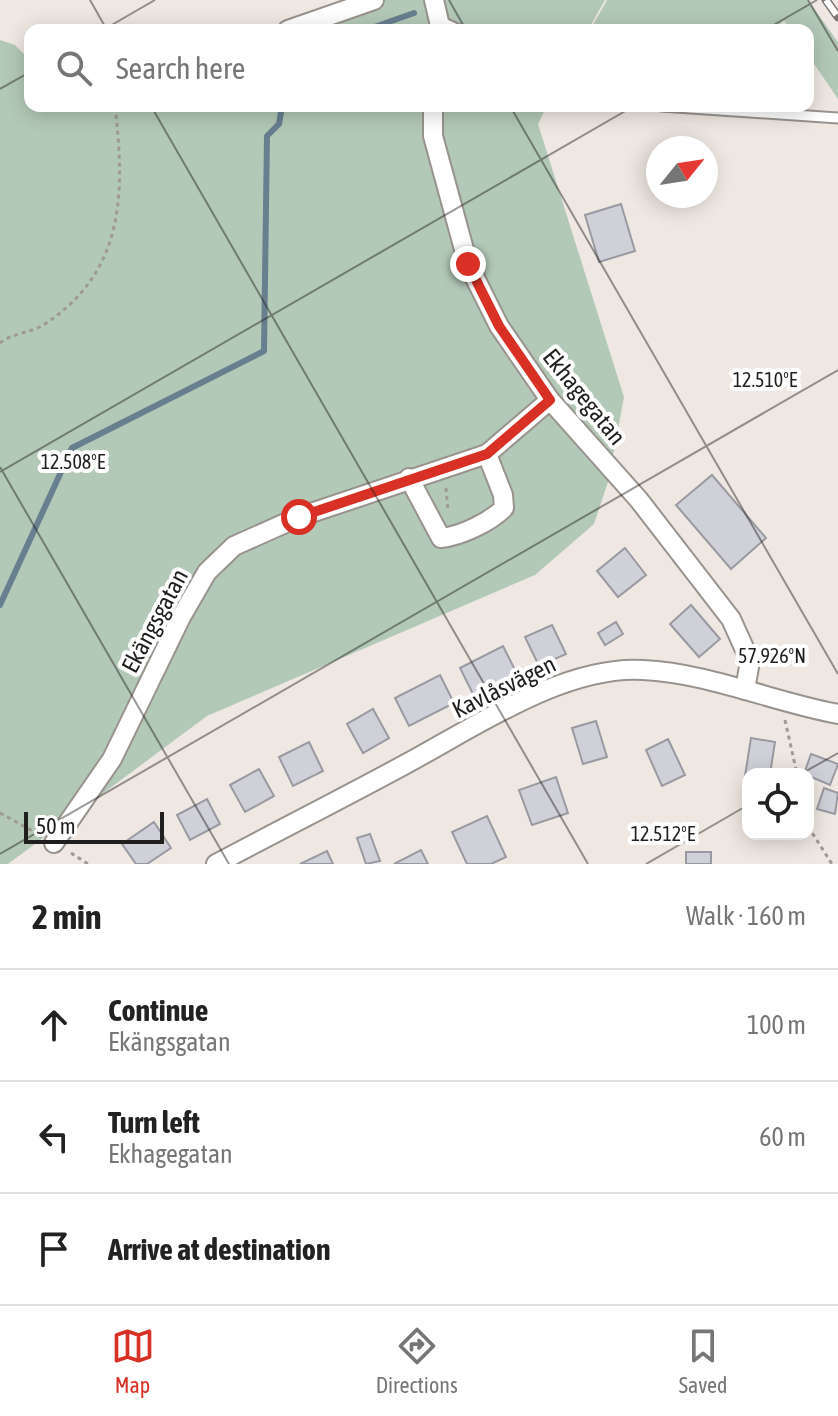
<!DOCTYPE html>
<html lang="en">
<head>
<meta charset="utf-8">
<style>
  :root { --surface:#fff; --page:#f2f2f2; --text:#222; --muted:#767676; --line:#e0e0e0; --accent:#d93025 }
  body { margin:0; font-family:"Asap Condensed",sans-serif; background:var(--page); color:var(--text) }
  .controls { position:absolute; right:24px; bottom:24px; display:grid; overflow:hidden; border-radius:16px; box-shadow:0 4px 20px #0003 }
  .controls button { width:72px; height:72px; display:grid; place-items:center; padding:0; border:0; border-bottom:2px solid var(--line); background:var(--surface); color:var(--text); font:40px sans-serif }
  .compass { position:absolute; left:646px; top:136px; width:72px; height:72px; border-radius:50%; background:var(--surface); box-shadow:0 4px 20px #0003; rotate:60deg }
  .scale { position:absolute; left:24px; bottom:20px; width:140px; box-sizing:border-box; padding-left:8px; border:4px solid #211f1d; border-top:0; font-size:22px; line-height:28px; white-space:nowrap; color:#211f1d; -webkit-text-stroke:6px #fff; paint-order:stroke }
  .stop { position:absolute; width:24px; height:24px; margin:-18px; border:6px solid #d93025; border-radius:50%; background:#fff }
  .stop.end { background:#d93025; border-color:#fff; box-shadow:0 2px 8px #0008 }
  .list { margin:0; padding:0; list-style:none }
  h2 { display:flex; justify-content:space-between; align-items:center; height:104px; margin:0; padding:0 32px; font-size:34px }
  h2 small { font-size:26px; font-weight:400; color:var(--muted) }
  .list li { display:grid; grid-template-columns:52px 1fr auto; gap:24px; align-items:center; box-sizing:border-box; height:112px; padding:0 32px; border-top:2px solid var(--line) }
  .list b { display:block; font-size:30px; white-space:nowrap }
  .list p { margin:0; font-size:26px; white-space:nowrap; color:var(--muted) }
  .list em { font-size:26px; font-style:normal; color:var(--muted) }
  .icon { flex:none; width:44px; height:44px; fill:none; stroke:currentColor; stroke-width:2; stroke-linecap:round; stroke-linejoin:round }
  .map { position:relative; flex:none; width:838px; height:864px; overflow:hidden }
  .search { position:absolute; background:var(--surface); box-shadow:0 4px 20px #0003; left:24px; right:24px; top:24px; height:88px; display:flex; align-items:center; gap:20px; box-sizing:border-box; padding:0 28px; border-radius:16px; color:var(--muted); font-size:30px }
  .sheet { height:440px; background:var(--surface) }
  nav { display:flex; justify-content:space-around; align-items:center; box-sizing:border-box; height:112px; border-top:2px solid var(--line); background:var(--surface); font-size:22px; color:var(--muted) }
  nav a { display:grid; justify-items:center; gap:4px }
  nav .on { color:var(--accent) }
  .map>svg:first-child { display:block }
  .green { fill:#b3c9b7 }
  .lines { fill:none; stroke-linecap:round; stroke-linejoin:round }
  .stream { stroke:#687f90; stroke-width:6 }
  .building { fill:#d0d1d8; stroke:#999aa1; stroke-width:2 }
  .service-casing { stroke:#99938e; stroke-width:13 }
  .minor-casing { stroke:#99938e; stroke-width:22 }
  .path { stroke:#9e9994; stroke-width:3; stroke-dasharray:4 4; stroke-linecap:butt }
  .service { stroke:#fff; stroke-width:9 }
  .minor { stroke:#fff; stroke-width:18 }
  .rail-casing { stroke:#7b7673; stroke-width:9 }
  .rail { stroke:#fff; stroke-width:6; stroke-dasharray:18; stroke-linecap:butt }
  .route { stroke:#d93025; stroke-width:10 }
  .ticks { fill:none; stroke:#211f1d; stroke-width:2; stroke-opacity:0.45 }
  .labels { text-anchor:middle; stroke-width:8; stroke-linejoin:round; paint-order:stroke }
  .street-label { font-size:24px; fill:#211f1d; stroke:#fff }
  .ticks-label { font-size:20px; text-anchor:middle; fill:#211f1d; stroke:#fff; stroke-width:8; stroke-linejoin:round; paint-order:stroke }
</style>
</head>
<body>
<div class="map">
<svg width="838" height="864" viewBox="0 0 838 864">
  <rect width="100%" height="100%" fill="#efe8e2"/>
  <g class="green">
    <polygon points="375,0 605,0 588,30 331,30"/>
    <polygon points="607,0 808,0 838,42 838,99 808,55 808,30 790,30 784,21 773,30 590,30"/>
    <polygon points="0,40 15,45 30,60 30,106 78,106 82,110 96,106 547,106 538,124 624,397 608,482 594,524 535,575 207,716 8,864 0,864"/>
  </g>
  <g class="lines">
    <g class="stream">
      <polyline points="366,30 414,13"/>
      <polyline points="0,605 72,448 264,351 267,136 279,124 282,106"/>
    </g>
  </g>
  <g class="building">
    <polygon points="621,204 635,251 599,262 585,215"/>
    <polygon points="712,475 766,538 731,569 676,505"/>
    <polygon points="625,548 646,575 618,597 597,571"/>
    <polygon points="691,605 720,639 699,657 670,624"/>
    <polygon points="616,622 623,634 605,645 598,633"/>
    <polygon points="552,625 566,654 539,666 525,637"/>
    <polygon points="503,646 517,674 474,696 460,668"/>
    <polygon points="440,675 454,703 409,726 395,698"/>
    <polygon points="373,709 389,738 363,753 347,724"/>
    <polygon points="596,721 607,757 583,764 572,728"/>
    <polygon points="751,738 775,742 770,774 745,776"/>
    <polygon points="668,739 685,775 662,786 646,750"/>
    <polygon points="309,742 323,771 293,786 279,757"/>
    <polygon points="811,754 838,764 830,785 804,774"/>
    <polygon points="259,769 274,796 245,812 230,785"/>
    <polygon points="556,777 568,813 532,825 519,790"/>
    <polygon points="824,788 838,793 835,814 817,809"/>
    <polygon points="207,799 220,824 190,840 177,815"/>
    <polygon points="487,816 506,857 491,864 467,864 452,832"/>
    <polygon points="154,822 171,848 147,864 136,864 122,844"/>
    <polygon points="370,834 380,861 366,864 357,838"/>
    <polygon points="421,850 428,864 394,864"/>
    <polygon points="327,851 333,864 300,864"/>
    <rect x="686" y="852" width="25" height="12"/>
  </g>
  <g class="lines">
    <g class="service-casing">
      <g id="service">
        <polyline points="442,22 459,30"/>
        <polyline points="661,106 838,118"/>
      </g>
    </g>
    <g class="minor-casing">
      <g id="minor">
        <polyline points="434,0 441,30"/>
        <polyline points="288,30 374,0"/>
        <polyline points="433,106 433,136 468,264 499,326 550,400 639,500 731,619 750,661 745,690"/>
        <path d="M409,478L441,538C461,536 490,522 504,508L503,495L487,454"/>
        <polyline points="54,843 112,759 181,617 207,572 234,546 299,517 487,454 550,400"/>
        <path d="M216,864C278,831 341,799 404,765C472,729 563,665 643,670C709,673 773,702 838,714"/>
      </g>
    </g>
    <g class="path">
      <path d="M0,343C12,333 31,333 45,324C125,271 125,193 115,106"/>
      <polyline points="446,488 448,511"/>
      <polyline points="785,720 797,774"/>
      <polyline points="0,813 40,835"/>
      <polyline points="808,818 811,831 832,864"/>
      <polyline points="71,853 88,864"/>
    </g>
    <use href="#service" class="service"/>
    <use href="#minor" class="minor"/>
    <g class="rail-casing">
      <polyline id="rail" points="826,0 838,17"/>
    </g>
    <use href="#rail" class="rail"/>
  </g>
  <g class="lines">
    <polyline class="route" points="299,517 487,454 550,400 499,326 468,264"/>
  </g>
  <path class="ticks" d="M90,0L107,30M449,0L466,30M808,0L838,51M103,30L155,0M765,30L817,0M0,89L30,72M151,106L588,864M510,106L838,674M0,467L229,864M0,472L634,106M801,774L838,753M0,854L838,370M646,864L748,805"/>
  <g class="labels">
    <g class="street-label">
      <text transform="translate(584 397) rotate(51)" y="8">Ekhagegatan</text>
      <text transform="translate(155 621) rotate(-62)" y="8">Ekängsgatan</text>
      <text transform="translate(504 687) rotate(-26)" y="8">Kavlåsvägen</text>
    </g>
  </g>
  <g class="ticks-label">
    <text x="765" y="387">12.510°E</text>
    <text x="73" y="469">12.508°E</text>
    <text x="772" y="663">57.926°N</text>
    <text x="663" y="841">12.512°E</text>
  </g>
</svg>
<div class="controls">
<button><svg class="icon" aria-label="locate" viewBox="0 0 24 24"><circle cx="12" cy="12" r="6"/><path d="M12 2v4M12 18v4M2 12h4M18 12h4"/></svg></button>
</div>
<svg class="compass" viewBox="-18 -18 36 36"><path d="M0-13l5 13h-10z" fill="#e53935"/><path d="M0 13l5-13h-10z" fill="#767676"/></svg>
<div class="scale">50 m</div>
<div class="stop" style="left:299px;top:517px"></div>
<div class="stop end" style="left:468px;top:264px"></div>
<div class="search"><svg class="icon" aria-label="search" viewBox="0 0 24 24"><circle cx="10" cy="10" r="6"/><path d="M15 15l6 6"/></svg>Search here</div>
</div>
<section class="sheet">
<h2>2 min<small>Walk · 160 m</small></h2>
<ul class="list">
<li><svg class="icon" aria-label="ahead" viewBox="0 0 24 24"><path d="M12 20V5M6 11l6-6 6 6"/></svg><div><b>Continue</b><p>Ekängsgatan</p></div><em>100 m</em></li>
<li><svg class="icon" aria-label="left" viewBox="0 0 24 24"><path d="M17 20v-9H6M10 6l-5 5 5 5"/></svg><div><b>Turn left</b><p>Ekhagegatan</p></div><em>60 m</em></li>
<li><svg class="icon" aria-label="arrive" viewBox="0 0 24 24"><path d="M6 21V4h12l-3 4 3 4H6"/></svg><div><b>Arrive at destination</b></div></li>
</ul>
</section>
<nav>
<a class="on"><svg class="icon" aria-label="map" viewBox="0 0 24 24"><path d="M3 6l6-2 6 2 6-2v14l-6 2-6-2-6 2zM9 4v14M15 6v14"/></svg>Map</a>
<a><svg class="icon" aria-label="directions" viewBox="0 0 24 24"><path d="M12 3l9 9-9 9-9-9zM9 14v-3h6M13 9l2 2-2 2"/></svg>Directions</a>
<a><svg class="icon" aria-label="saved" viewBox="0 0 24 24"><path d="M7 4h10v16l-5-4-5 4z"/></svg>Saved</a>
</nav>
</body>
</html>
